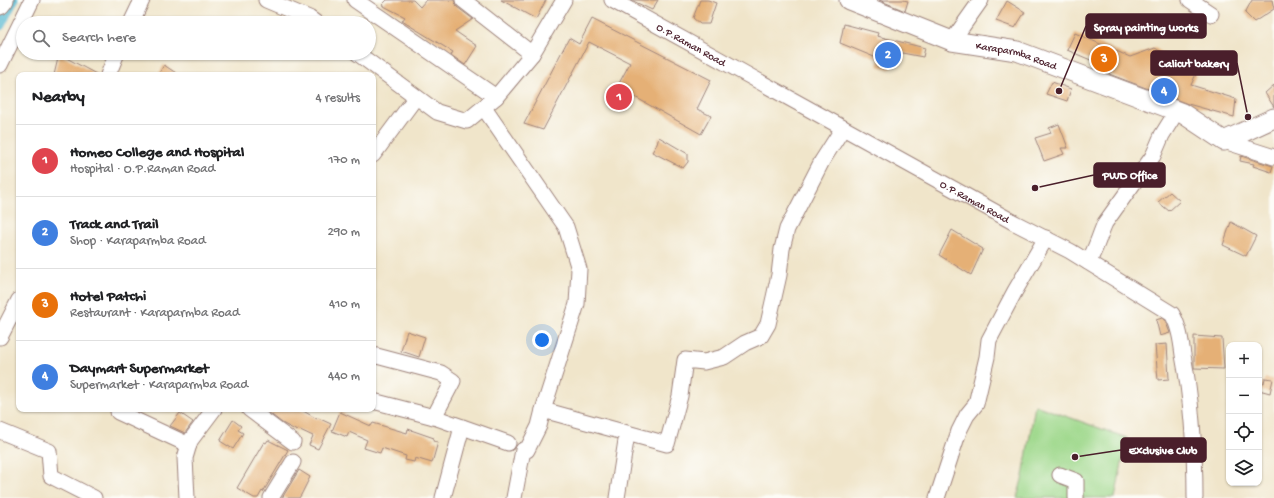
<!DOCTYPE html>
<html lang="en">
<head>
<meta charset="utf-8">
<style>
  :root { --surface:#fff; --page:#f2f2f2; --text:#202124; --muted:#757577; --line:#e0e0e0; --accent:#0b8043 }
  body { margin:0; font-family:"Gochi Hand",sans-serif; background:var(--page); color:var(--text) }
  .controls { position:absolute; right:12px; bottom:12px; display:grid; overflow:hidden; border-radius:8px; box-shadow:0 1px 3px #0004 }
  .controls button { width:36px; height:36px; display:grid; place-items:center; padding:0; border:0; border-bottom:1px solid var(--line); background:var(--surface); color:var(--text); font:20px sans-serif }
  .you { position:absolute; left:542px; top:340px; width:14px; height:14px; margin:-10px; border:3px solid #fff; border-radius:50%; background:#1a73e8; box-shadow:0 0 0 6px #1a73e833 }
  .badge { display:grid; place-items:center; width:26px; height:26px; border-radius:50%; background:var(--accent); color:#fff; font-size:13px; font-weight:700 }
  .pin { position:absolute; translate:-50% -50%; border:2px solid #fff; box-shadow:0 1px 4px #0006 }
  .list { margin:0; padding:0; list-style:none }
  h2 { display:flex; justify-content:space-between; align-items:center; height:52px; margin:0; padding:0 16px; font-size:17px }
  h2 small { font-size:13px; font-weight:400; color:var(--muted) }
  .list li { display:grid; grid-template-columns:26px 1fr auto; gap:12px; align-items:center; box-sizing:border-box; height:72px; padding:0 16px; border-top:1px solid var(--line) }
  .list b { display:block; font-size:15px; white-space:nowrap }
  .list p { margin:0; font-size:13px; white-space:nowrap; color:var(--muted) }
  .list em { font-size:13px; font-style:normal; color:var(--muted) }
  .icon { flex:none; width:22px; height:22px; fill:none; stroke:currentColor; stroke-width:2; stroke-linecap:round; stroke-linejoin:round }
  .map { position:relative; flex:none; width:1274px; height:498px; overflow:hidden }
  .search { position:absolute; background:var(--surface); box-shadow:0 1px 3px #0004; left:16px; top:16px; width:360px; height:44px; display:flex; align-items:center; gap:10px; box-sizing:border-box; padding:0 14px; border-radius:22px; color:var(--muted); font-size:15px }
  .panel { position:absolute; background:var(--surface); box-shadow:0 1px 3px #0004; left:16px; top:72px; width:360px; height:340px; border-radius:8px }
  .map>svg:first-child { display:block }
  .green { fill:#9ed88b; stroke:#747c5b }
  .lines { fill:none; stroke-linecap:round; stroke-linejoin:round }
  .canal { stroke:#52b7d0; stroke-width:11 }
  .building { fill:#e5b076 }
  .minor-casing { stroke:#9d827a; stroke-width:17 }
  .major-casing { stroke:#9d827a; stroke-width:21 }
  .minor { stroke:#fff; stroke-width:15 }
  .major { stroke:#fff; stroke-width:19 }
  .labels { text-anchor:middle; stroke-width:3; stroke-linejoin:round; paint-order:stroke }
  .street-label { font-size:11px; fill:#4a1f2b; stroke:#fdfcf7 }
  .leader { fill:none; stroke:#4a1f2b; stroke-width:1.5 }
  .callout-dot { fill:#4a1f2b; stroke:#fdfcf7; stroke-width:1.5 }
  .callout { fill:#4a1f2b; stroke:#4a1f2b; stroke-width:1.5 }
  .callout-label { font-size:12px; text-anchor:middle; font-weight:bold; fill:#fff }
</style>
</head>
<body>
<div class="map">
<svg width="1274" height="498" viewBox="0 0 1274 498">
  <rect width="100%" height="100%" fill="#fdfcf7"/>
  <filter id="ink" filterUnits="userSpaceOnUse"><feTurbulence type="fractalNoise" baseFrequency=".025" numOctaves="2"/><feDisplacementMap in="SourceGraphic" scale="8" xChannelSelector="R" yChannelSelector="G"/><feConvolveMatrix kernelMatrix="1 2 1 2 8 2 1 2 1" color-interpolation-filters="sRGB"/></filter>
  <filter id="wash" filterUnits="userSpaceOnUse"><feTurbulence type="fractalNoise" baseFrequency=".012" numOctaves="4" result="noise"/><feDisplacementMap in="SourceGraphic" scale="16" xChannelSelector="R" yChannelSelector="G"/><feGaussianBlur stdDeviation="0.9" result="paint"/><feColorMatrix in="noise" values="0 0 0 0 0 0 0 0 0 0 0 0 0 0 0 0 0 1.4 0 .05"/><feComposite in="paint" operator="in"/></filter>
  <g filter="url(#wash)">
    <rect width="100%" height="100%" fill="#f0e5ca"/>
    <polygon class="green" points="1035,405 1127,438 1115,498 1017,498 1023,476"/>
    <g class="lines">
      <polyline class="canal" points="0,25 13,0"/>
    </g>
    <g id="blocks">
      <g class="building">
        <polygon points="387,0 413,0 420,7 426,0 454,0 457,7 473,19 455,31 477,46 465,65 451,55 453,52 402,21 405,17 382,5"/>
        <polygon points="501,0 546,0 536,19"/>
        <polygon points="631,0 658,0 652,10"/>
        <polygon points="700,0 708,0 716,3 709,24 700,24 693,18"/>
        <polygon points="879,0 903,0 908,1 905,11"/>
        <polygon points="1252,0 1272,0 1274,9 1254,22 1245,13"/>
        <polygon points="1007,1 1025,12 1015,28 996,21"/>
        <polygon points="592,19 711,80 697,109 711,116 701,134 617,87 630,63 589,42 543,130 524,124 569,38 579,44"/>
        <polygon points="844,24 878,33 877,36 925,48 923,57 897,52 890,69 877,66 879,59 840,43"/>
        <polygon points="1075,33 1130,57 1155,48 1196,74 1191,85 1236,99 1234,117 1188,104 1109,74 1112,69 1067,50"/>
        <polygon points="59,54 98,75 54,75"/>
        <polygon points="164,65 179,75 158,75"/>
        <polygon points="1052,82 1071,89 1067,101 1046,94"/>
        <polygon points="1274,85 1274,107 1265,93"/>
        <polygon points="1059,124 1068,148 1061,148 1064,154 1044,161 1035,138 1051,133 1049,128"/>
        <polygon points="659,137 688,154 688,162 683,168 652,152 657,144"/>
        <polygon points="1241,156 1273,166 1271,172 1253,166 1254,164 1240,161"/>
        <polygon points="1170,192 1180,201 1169,211 1158,202"/>
        <polygon points="1231,222 1256,236 1246,256 1223,245"/>
        <polygon points="952,230 983,249 971,275 939,255"/>
        <polygon points="1162,318 1165,320 1170,333 1160,336 1156,320"/>
        <polygon points="407,331 425,337 419,357 401,351"/>
        <polygon points="1194,336 1222,338 1224,369 1194,368"/>
        <polygon points="1167,344 1169,379 1158,380 1155,345"/>
        <polygon points="1265,378 1273,379 1270,393 1259,390 1261,382 1264,383"/>
        <polygon points="269,409 300,409 317,419 318,418 331,424 318,449 309,445 313,436 298,429 297,431 282,423 268,412"/>
        <polygon points="340,412 371,426 373,423 407,433 408,429 434,438 433,441 438,442 432,463 415,458 414,462 405,460 406,456 382,448 380,453 364,448 367,440 349,432 347,437 332,431"/>
        <polygon points="180,413 193,422 185,433 170,426"/>
        <polygon points="233,420 241,426 238,430 243,433 233,449 220,441"/>
        <polygon points="268,440 288,450 263,492 262,491 258,498 254,498 237,488 264,442 266,443"/>
        <polygon points="299,470 310,477 301,495 299,498 282,498"/>
      </g>
    </g>
  </g>
  <g filter="url(#ink)">
    <use href="#blocks" fill-opacity="0" stroke="#9d827a" stroke-width="1"/>
    <g class="lines">
      <g class="minor-casing">
        <g id="minor">
          <polyline points="266,0 309,18 316,23"/>
          <polyline points="355,0 496,97"/>
          <polyline points="463,0 532,54"/>
          <path id="s1" d="M612,0L1015,223L1070,251L1172,314C1179,326 1181,340 1183,355C1192,402 1195,450 1195,498"/>
          <polyline points="1190,0 1211,14"/>
          <polyline points="131,23 142,0"/>
          <polyline points="952,41 981,0"/>
          <polyline points="357,53 437,112 467,121 496,97 532,54 564,0"/>
          <polyline points="0,65 32,0"/>
          <polyline points="108,75 117,53"/>
          <polyline points="484,108 566,227 579,269 577,304 543,410"/>
          <polyline points="1224,141 1274,157"/>
          <polyline points="373,155 416,97"/>
          <path d="M1088,262C1096,250 1099,236 1105,223L1153,156L1162,135L1177,111"/>
          <polyline points="0,337 19,300"/>
          <polyline points="373,355 441,373 453,381 434,417"/>
          <polyline points="373,401 434,417 508,443"/>
          <polyline points="119,409 118,412 189,445"/>
          <polyline points="249,409 293,442"/>
          <polyline points="0,431 49,451 51,476 94,498"/>
          <polyline points="1060,475 1076,481 1076,498"/>
          <polyline points="187,498 185,458 190,441 214,409"/>
          <polyline points="271,498 293,462"/>
          <polyline points="443,498 462,427"/>
          <polyline points="514,498 523,450 527,450 539,426 543,410 667,444 680,396 685,360 704,362 724,357 745,343 761,336 768,324 779,275 782,249 787,229 822,161 843,128"/>
          <polyline points="617,498 627,434"/>
          <polyline points="937,498 959,431 967,415 976,404 987,357 989,340 1015,291 1046,238"/>
        </g>
      </g>
      <g class="major-casing">
        <g id="major">
          <path id="s2" d="M849,0L952,41L1017,51L1182,113L1224,141L1274,118"/>
          <polyline points="0,5 4,0"/>
        </g>
      </g>
      <use href="#minor" class="minor"/>
      <use href="#major" class="major"/>
    </g>
  </g>
  <g class="labels">
    <g class="street-label">
      <text dy="4" stroke="none"><textPath href="#s1" startOffset="91">O.P.Raman Road</textPath></text>
      <text dy="4" stroke="none"><textPath href="#s2" startOffset="177">Karaparmba Road</textPath></text>
      <text dy="4" stroke="none"><textPath href="#s1" startOffset="415">O.P.Raman Road</textPath></text>
    </g>
  </g>
  <path class="leader" d="M1059 91L1086 26M1248 117L1237 63M1035 188L1094 175M1075 457L1121 450"/>
  <g class="callout-dot">
    <circle cx="1059" cy="91" r="4"/>
    <circle cx="1248" cy="117" r="4"/>
    <circle cx="1035" cy="188" r="4"/>
    <circle cx="1075" cy="457" r="4"/>
  </g>
  <g class="callout">
    <rect x="1086" y="14" width="120" height="24" rx="4"/>
    <rect x="1151" y="51" width="86" height="24" rx="4"/>
    <rect x="1094" y="163" width="71" height="24" rx="4"/>
    <rect x="1121" y="438" width="85" height="24" rx="4"/>
  </g>
  <g class="callout-label">
    <text x="1146" y="31">Spray painting works</text>
    <text x="1194" y="67">Calicut bakery</text>
    <text x="1130" y="179">PWD Office</text>
    <text x="1163" y="454">Exclusive Club</text>
  </g>
</svg>
<div class="controls">
<button>+</button>
<button>−</button>
<button><svg class="icon" aria-label="locate" viewBox="0 0 24 24"><circle cx="12" cy="12" r="6"/><path d="M12 2v4M12 18v4M2 12h4M18 12h4"/></svg></button>
<button><svg class="icon" aria-label="layers" viewBox="0 0 24 24"><path d="M12 4l9 5-9 5-9-5zM3 14l9 5 9-5"/></svg></button>
</div>
<div class="you"></div>
<div class="pin badge" style="left:619px;top:97px;background:#e0444e">1</div>
<div class="pin badge" style="left:888px;top:55px;background:#3f7fe0">2</div>
<div class="pin badge" style="left:1104px;top:59px;background:#e8710a">3</div>
<div class="pin badge" style="left:1164px;top:91px;background:#3f7fe0">4</div>
<div class="search"><svg class="icon" aria-label="search" viewBox="0 0 24 24"><circle cx="10" cy="10" r="6"/><path d="M15 15l6 6"/></svg>Search here</div>
<section class="panel">
<h2>Nearby<small>4 results</small></h2>
<ul class="list">
<li><span class="badge" style="background:#e0444e">1</span><div><b>Homeo College and Hospital</b><p>Hospital · O.P.Raman Road</p></div><em>170 m</em></li>
<li><span class="badge" style="background:#3f7fe0">2</span><div><b>Track and Trail</b><p>Shop · Karaparmba Road</p></div><em>290 m</em></li>
<li><span class="badge" style="background:#e8710a">3</span><div><b>Hotel Patchi</b><p>Restaurant · Karaparmba Road</p></div><em>410 m</em></li>
<li><span class="badge" style="background:#3f7fe0">4</span><div><b>Daymart Supermarket</b><p>Supermarket · Karaparmba Road</p></div><em>440 m</em></li>
</ul>
</section>
</div>
</body>
</html>
